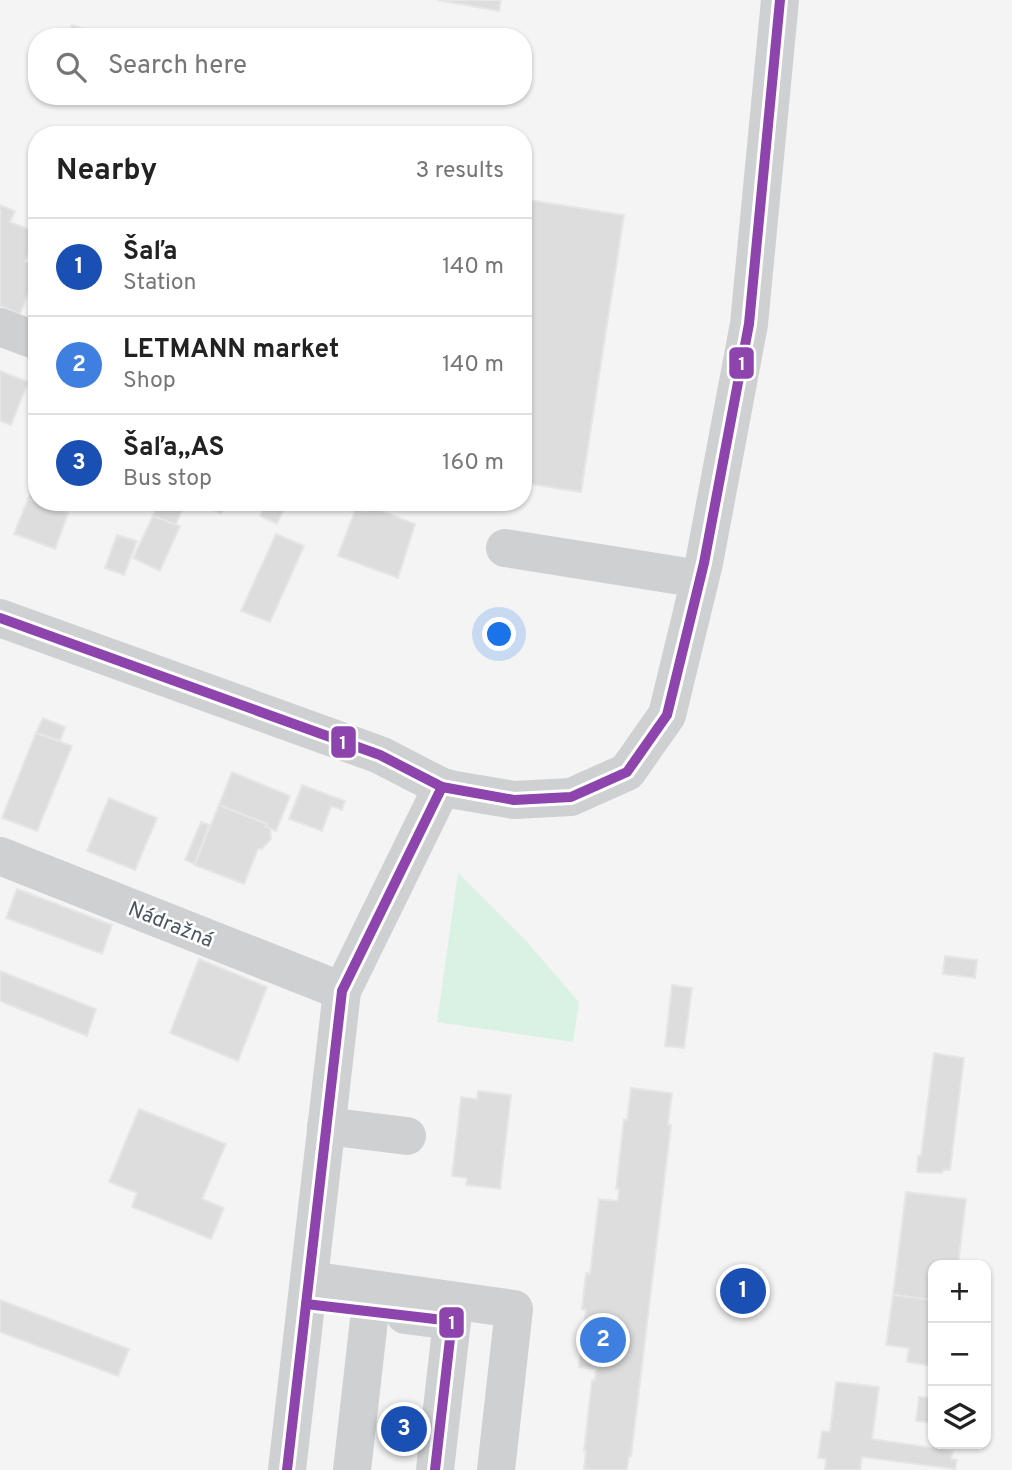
<!DOCTYPE html>
<html lang="en">
<head>
<meta charset="utf-8">
<style>
  :root { --surface:#fff; --page:#f2f2f2; --text:#222; --muted:#767676; --line:#e0e0e0; --accent:#7c3aed }
  body { margin:0; font-family:Overpass,sans-serif; background:var(--page); color:var(--text) }
  .controls { position:absolute; right:21px; bottom:21px; display:grid; overflow:hidden; border-radius:14px; box-shadow:0 2px 5px #0004 }
  .controls button { width:63px; height:63px; display:grid; place-items:center; padding:0; border:0; border-bottom:2px solid var(--line); background:var(--surface); color:var(--text); font:35px sans-serif }
  .you { position:absolute; left:500px; top:635px; width:24px; height:24px; margin:-18px; border:5px solid #fff; border-radius:50%; background:#1a73e8; box-shadow:0 0 0 10px #1a73e833 }
  .badge { display:grid; place-items:center; width:46px; height:46px; border-radius:50%; background:var(--accent); color:#fff; font-size:23px; font-weight:700 }
  .pin { position:absolute; translate:-50% -50%; border:4px solid #fff; box-shadow:0 2px 7px #0006 }
  .list { margin:0; padding:0; list-style:none }
  h2 { display:flex; justify-content:space-between; align-items:center; height:91px; margin:0; padding:0 28px; font-size:30px }
  h2 small { font-size:23px; font-weight:400; color:var(--muted) }
  .list li { display:grid; grid-template-columns:46px 1fr auto; gap:21px; align-items:center; box-sizing:border-box; height:98px; padding:0 28px; border-top:2px solid var(--line) }
  .list b { display:block; font-size:26px; white-space:nowrap }
  .list p { margin:0; font-size:23px; white-space:nowrap; color:var(--muted) }
  .list em { font-size:23px; font-style:normal; color:var(--muted) }
  .icon { flex:none; width:38px; height:38px; fill:none; stroke:currentColor; stroke-width:2; stroke-linecap:round; stroke-linejoin:round }
  .map { position:relative; flex:none; width:1012px; height:1470px; overflow:hidden }
  .search { position:absolute; background:var(--surface); box-shadow:0 2px 5px #0004; left:28px; top:28px; width:504px; height:77px; display:flex; align-items:center; gap:18px; box-sizing:border-box; padding:0 24px; border-radius:28px; color:var(--muted); font-size:26px }
  .panel { position:absolute; background:var(--surface); box-shadow:0 2px 5px #0004; left:28px; top:126px; width:504px; height:385px; border-radius:28px }
  .map>svg:first-child { display:block }
  .green { fill:#d9f2e3 }
  .building { fill:#ddddde; stroke:#e5e6e7; stroke-width:2 }
  .lines { fill:none; stroke-linecap:round; stroke-linejoin:round }
  .minor { stroke:#ced0d2; stroke-width:38 }
  .bus-1-casing { stroke:#fff; stroke-width:16 }
  .bus-1 { stroke:#8e44ad; stroke-width:10 }
  .labels { text-anchor:middle; stroke-width:5; stroke-linejoin:round; paint-order:stroke }
  .street-label { font-size:21px; fill:#4a5661; stroke:#fff }
  .line-badge { stroke:#fff; stroke-width:2.5 }
  .badge-label { font-size:19px; text-anchor:middle; font-weight:bold; fill:#fff }
</style>
</head>
<body>
<div class="map">
<svg width="1012" height="1470" viewBox="0 0 1012 1470">
  <rect width="100%" height="100%" fill="#f4f4f4"/>
  <polygon class="green" points="458,873 527,942 579,1002 573,1042 437,1022"/>
  <g class="building">
    <polygon points="437,0 501,0 499,11"/>
    <polygon points="72,25 104,37 68,37"/>
    <polygon points="523,199 624,215 581,492 523,483"/>
    <polygon points="0,205 15,211 10,222 36,232 25,262 37,266 37,271 20,314 0,306"/>
    <polygon points="0,371 28,382 11,425 0,421"/>
    <polygon points="34,485 37,487 37,502 64,502 60,511 28,499"/>
    <polygon points="28,499 68,513 55,549 14,534"/>
    <polygon points="159,502 186,502 175,526 153,516"/>
    <polygon points="197,502 226,502 221,514"/>
    <polygon points="266,502 287,502 277,524 260,516"/>
    <polygon points="369,506 415,524 398,578 338,556 356,508 367,512"/>
    <polygon points="153,516 180,526 160,571 133,558"/>
    <polygon points="276,534 304,546 270,622 241,611"/>
    <polygon points="117,535 137,541 124,575 105,568"/>
    <polygon points="43,718 65,727 60,741 36,733"/>
    <polygon points="36,733 72,746 37,831 2,818"/>
    <polygon points="232,772 290,796 276,831 265,827 267,824 219,805"/>
    <polygon points="302,785 345,801 342,810 331,806 322,831 289,819"/>
    <polygon points="109,798 157,818 135,870 87,851"/>
    <polygon points="219,805 267,824 265,827 270,828 271,839 262,849 258,849 244,884 194,865"/>
    <polygon points="201,822 209,825 195,864 185,860"/>
    <polygon points="17,889 112,925 102,954 6,918"/>
    <polygon points="945,956 977,960 975,978 943,974"/>
    <polygon points="199,959 267,987 238,1061 170,1033"/>
    <polygon points="0,971 96,1009 87,1036 0,1001"/>
    <polygon points="672,985 692,988 684,1048 665,1046"/>
    <polygon points="934,1053 964,1058 950,1170 943,1170 942,1173 917,1172 918,1156 921,1156"/>
    <polygon points="631,1088 672,1093 668,1125 671,1125 631,1456 629,1456 627,1470 596,1470 584,1469 586,1451 584,1451 592,1380 595,1380 596,1369 579,1367 586,1310 582,1309 586,1273 590,1274 599,1199 618,1201 619,1189 616,1189 624,1119 627,1120"/>
    <polygon points="478,1091 511,1095 500,1189 466,1185 467,1178 452,1176 461,1097 477,1099"/>
    <polygon points="139,1109 226,1144 202,1199 224,1208 211,1239 132,1207 137,1193 109,1182"/>
    <polygon points="906,1192 966,1199 958,1265 933,1265 933,1300 893,1295"/>
    <polygon points="893,1295 933,1300 933,1366 907,1362 909,1348 886,1345"/>
    <polygon points="0,1300 129,1349 118,1376 0,1332"/>
    <polygon points="836,1382 879,1387 872,1439 953,1451 951,1459 957,1460 955,1469 862,1457 860,1470 825,1470 826,1459 818,1458 822,1431 830,1432"/>
    <polygon points="919,1397 933,1398 933,1423 916,1421"/>
  </g>
  <g class="lines">
    <g class="minor">
      <polyline points="0,327 37,341"/>
      <polyline points="505,548 700,579"/>
      <polyline points="0,618 380,755 442,787 455,790 514,800 571,797 627,772 667,715 704,563 749,324 780,0"/>
      <polyline points="0,856 342,991"/>
      <polyline points="326,1126 407,1136"/>
      <polyline points="309,1280 514,1309 496,1470"/>
      <polyline points="405,1315 452,1321 435,1470"/>
      <polyline points="287,1470 342,991 442,787"/>
      <polyline points="352,1470 370,1311"/>
    </g>
    <g class="bus-1-casing">
      <g id="bus-1">
        <polyline points="0,618 380,755 442,787 514,800 571,797 627,772 667,715 704,563 749,324 780,0"/>
        <polyline points="306,1304 452,1321 435,1470"/>
        <polyline points="287,1470 342,991 442,787"/>
      </g>
    </g>
    <use href="#bus-1" class="bus-1"/>
  </g>
  <g class="labels">
    <g class="street-label">
      <text transform="translate(171 924) rotate(22)" y="7">Nádražná</text>
    </g>
  </g>
  <g class="line-badge">
    <rect x="728" y="346" width="27" height="34" rx="7" fill="#8e44ad"/>
    <rect x="330" y="725" width="27" height="34" rx="7" fill="#8e44ad"/>
    <rect x="438" y="1306" width="27" height="33" rx="7" fill="#8e44ad"/>
  </g>
  <g class="badge-label">
    <text x="742" y="370">1</text>
    <text x="343" y="749">1</text>
    <text x="452" y="1329">1</text>
  </g>
</svg>
<div class="controls">
<button>+</button>
<button>−</button>
<button><svg class="icon" aria-label="layers" viewBox="0 0 24 24"><path d="M12 4l9 5-9 5-9-5zM3 14l9 5 9-5"/></svg></button>
</div>
<div class="you"></div>
<div class="pin badge" style="left:743px;top:1291px;background:#1a4fb4">1</div>
<div class="pin badge" style="left:603px;top:1340px;background:#3f7fe0">2</div>
<div class="pin badge" style="left:404px;top:1429px;background:#1a4fb4">3</div>
<div class="search"><svg class="icon" aria-label="search" viewBox="0 0 24 24"><circle cx="10" cy="10" r="6"/><path d="M15 15l6 6"/></svg>Search here</div>
<section class="panel">
<h2>Nearby<small>3 results</small></h2>
<ul class="list">
<li><span class="badge" style="background:#1a4fb4">1</span><div><b>Šaľa</b><p>Station</p></div><em>140 m</em></li>
<li><span class="badge" style="background:#3f7fe0">2</span><div><b>LETMANN market</b><p>Shop</p></div><em>140 m</em></li>
<li><span class="badge" style="background:#1a4fb4">3</span><div><b>Šaľa,,AS</b><p>Bus stop</p></div><em>160 m</em></li>
</ul>
</section>
</div>
</body>
</html>
